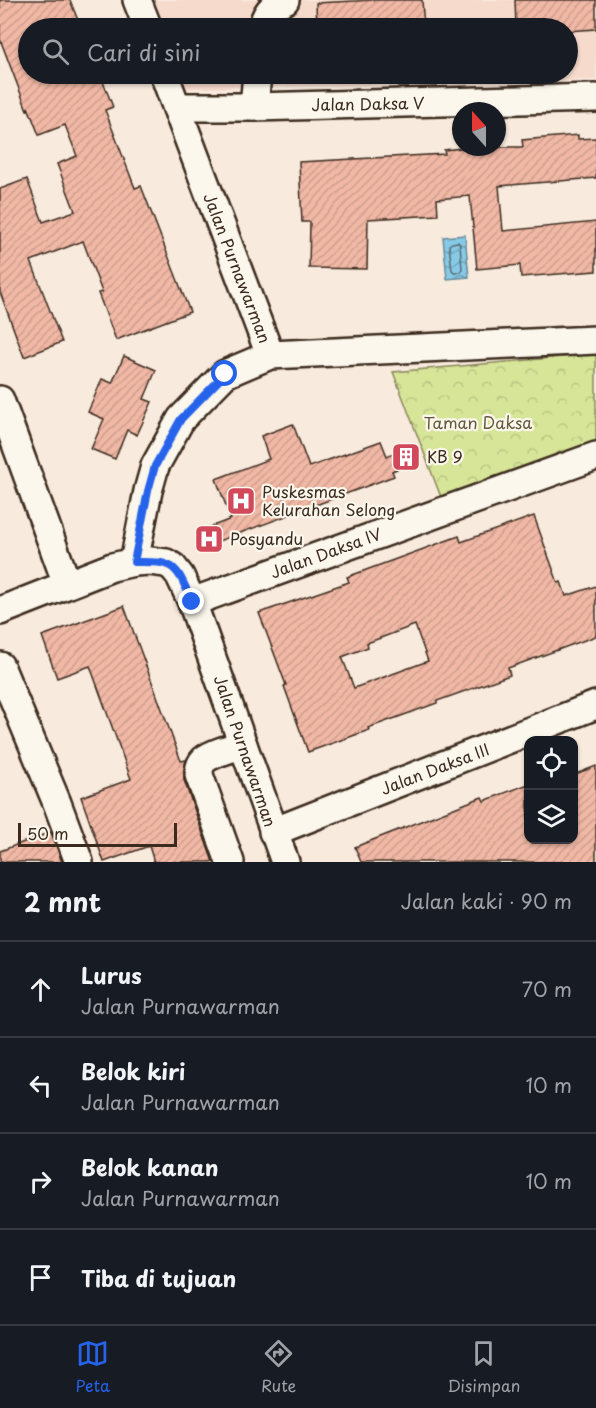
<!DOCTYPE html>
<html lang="id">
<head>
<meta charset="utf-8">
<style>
  :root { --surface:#171b24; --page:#20242c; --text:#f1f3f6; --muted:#9ea1a6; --line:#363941; --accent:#2563eb }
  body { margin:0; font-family:"Playpen Sans",sans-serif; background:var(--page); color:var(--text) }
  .controls { position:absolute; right:18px; bottom:18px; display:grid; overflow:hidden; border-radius:12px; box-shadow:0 2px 4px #0004 }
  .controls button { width:54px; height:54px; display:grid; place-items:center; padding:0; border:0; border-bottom:2px solid var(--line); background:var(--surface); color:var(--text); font:30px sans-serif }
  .compass { position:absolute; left:452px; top:102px; width:54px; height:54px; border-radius:50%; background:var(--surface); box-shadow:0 2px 4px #0004; rotate:339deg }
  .scale { position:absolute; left:18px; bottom:15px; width:159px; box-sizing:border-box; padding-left:6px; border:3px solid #3b2a1e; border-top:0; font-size:16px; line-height:21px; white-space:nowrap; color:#3b2a1e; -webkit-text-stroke:4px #fbf7ec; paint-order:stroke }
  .stop { position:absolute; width:18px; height:18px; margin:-14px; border:4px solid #2563eb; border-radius:50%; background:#fff }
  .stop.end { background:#2563eb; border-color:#fff; box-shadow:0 2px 6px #0008 }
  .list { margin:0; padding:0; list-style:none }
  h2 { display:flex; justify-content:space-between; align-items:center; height:78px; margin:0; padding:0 24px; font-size:26px }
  h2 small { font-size:20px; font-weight:400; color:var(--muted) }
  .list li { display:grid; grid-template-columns:39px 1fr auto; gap:18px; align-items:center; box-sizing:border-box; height:96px; padding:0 24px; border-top:2px solid var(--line) }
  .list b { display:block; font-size:22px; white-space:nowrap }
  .list p { margin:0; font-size:20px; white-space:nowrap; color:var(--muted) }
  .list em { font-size:20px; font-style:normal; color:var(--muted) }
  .icon { flex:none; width:33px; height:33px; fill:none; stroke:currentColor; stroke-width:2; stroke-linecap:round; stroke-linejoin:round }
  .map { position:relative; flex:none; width:596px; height:862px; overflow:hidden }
  .search { position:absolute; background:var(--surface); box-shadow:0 2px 4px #0004; left:18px; right:18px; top:18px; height:66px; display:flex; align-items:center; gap:15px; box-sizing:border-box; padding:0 21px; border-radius:33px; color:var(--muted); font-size:22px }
  .sheet { height:462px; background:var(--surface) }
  nav { display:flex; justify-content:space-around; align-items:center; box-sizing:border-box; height:84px; border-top:2px solid var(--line); background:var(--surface); font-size:16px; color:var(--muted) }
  nav a { display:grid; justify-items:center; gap:3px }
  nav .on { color:var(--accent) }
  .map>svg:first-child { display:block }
  .built { fill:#f6dbcd }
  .park { fill:url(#park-crowns); stroke:#89885b; stroke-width:1.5 }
  .water { fill:url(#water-waves); stroke:#688a97; stroke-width:1.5 }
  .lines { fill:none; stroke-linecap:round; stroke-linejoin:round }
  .shore { stroke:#596a6e; stroke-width:1.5 }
  .building { fill:url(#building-hatch); stroke:#3b2a1e; stroke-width:1.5; fill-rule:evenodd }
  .minor-casing { stroke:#3b2a1e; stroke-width:32 }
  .minor { stroke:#fbf7ec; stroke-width:27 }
  .route { stroke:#2563eb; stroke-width:8 }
  .labels { text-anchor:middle; stroke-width:4.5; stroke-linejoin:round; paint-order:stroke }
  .street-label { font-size:16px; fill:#3b2a1e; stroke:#fbf7ec }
  .park-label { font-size:16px; fill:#62593c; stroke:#fbf7ec }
  .poi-label { font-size:16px; fill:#3b2a1e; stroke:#fbf7ec; text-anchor:start }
</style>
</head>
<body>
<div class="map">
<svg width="596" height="862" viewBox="0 0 596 862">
  <defs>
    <pattern id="park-crowns" width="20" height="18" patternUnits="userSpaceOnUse" patternTransform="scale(1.5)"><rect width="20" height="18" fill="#d7e598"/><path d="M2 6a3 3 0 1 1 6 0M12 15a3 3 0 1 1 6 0" fill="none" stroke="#b9c583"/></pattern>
    <pattern id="water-waves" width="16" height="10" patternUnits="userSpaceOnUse" patternTransform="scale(1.5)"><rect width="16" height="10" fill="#86cae7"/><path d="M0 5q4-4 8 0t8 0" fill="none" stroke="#6fa4bb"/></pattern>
    <pattern id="building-hatch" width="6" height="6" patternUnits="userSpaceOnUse" patternTransform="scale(1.5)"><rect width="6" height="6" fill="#f0b8a5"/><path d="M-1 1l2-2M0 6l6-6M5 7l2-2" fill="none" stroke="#cf9e8e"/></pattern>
  </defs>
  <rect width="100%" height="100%" fill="#f9eade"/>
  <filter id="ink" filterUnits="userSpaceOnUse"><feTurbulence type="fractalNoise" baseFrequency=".0167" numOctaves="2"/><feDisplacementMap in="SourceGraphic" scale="12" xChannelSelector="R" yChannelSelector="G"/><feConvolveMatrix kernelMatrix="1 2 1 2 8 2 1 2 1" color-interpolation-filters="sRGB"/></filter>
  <g filter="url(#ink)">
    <polygon class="built" points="127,0 596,0 596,80 160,89 154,74 568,74 568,28 138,28"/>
    <polygon class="park" points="596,354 596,444 441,497 393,372"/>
    <polygon class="water" points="465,235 469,277 447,279 443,237"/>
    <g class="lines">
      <polygon class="shore" points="458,242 460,244 462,269 460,272 454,272 452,270 449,245 452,243"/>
    </g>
    <g class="building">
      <polygon points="0,0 70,0 81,28 28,28 28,74 58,74 61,82 83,74 100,74 113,107 105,110 135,188 141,186 190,312 116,340 98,293 102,292 83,241 31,261 62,342 24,357 0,292 0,189 27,179 43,222 75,211 57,164 77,156 65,125 39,135 28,107 28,110 27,110 0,39"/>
      <polygon points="374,0 422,0 424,28 317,28 316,3"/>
      <polygon points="515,0 596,0 596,29 567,31 567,28 516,28"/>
      <polygon points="578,135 578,139 596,138 596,178 499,186 503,231 596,222 596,271 521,277 520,265 477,269 470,196 437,199 438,215 368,219 367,269 309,268 310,222 302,222 299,162 445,154 444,150 471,147 523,147 522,140"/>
      <polygon points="124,356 156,370 144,399 152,402 137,435 127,430 115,459 91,449 104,419 88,412 102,379 112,383"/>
      <polygon points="293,424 309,467 381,441 387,456 410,446 416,461 392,471 394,476 205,546 200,531 231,519 216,479 269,459 261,436"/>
      <path d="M534,516L558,583L561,582L566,596L596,586V636L508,668L510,675L437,701V703L368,728L369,730L308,752L284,686L286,685L259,613L349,582L347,577L459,536L461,542ZM415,625L428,661L354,688L342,657L368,647L367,643Z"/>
      <polygon points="124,606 181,761 186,760 184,770 184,780 213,862 154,862 149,846 104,862 81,797 131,779 90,666 57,678 42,636"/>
      <polygon points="596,766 596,862 361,862 355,847 482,797 484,801 528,784 528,840 573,840 573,775"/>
      <polygon points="51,832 62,862 0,862 0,851"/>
    </g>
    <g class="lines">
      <g class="minor-casing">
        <g id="minor">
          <polyline points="137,0 148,28"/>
          <path d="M263,28C264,15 272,5 285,0"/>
          <polyline points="164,74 270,355"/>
          <polyline points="177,107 254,107 596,98"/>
          <polyline points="254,107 257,74"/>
          <polyline points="0,400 67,584"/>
          <polyline points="134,562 148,491 155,466 181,419 225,374 270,355 596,340"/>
          <polyline points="192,602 596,456"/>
          <polyline points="0,611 112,567 134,562 150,561 166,563 173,567 180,576 192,602 285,862"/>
          <polyline points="0,666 57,803 79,862"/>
          <polyline points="273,832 596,705"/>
          <path d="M230,862L199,775C199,770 200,764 204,760C212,753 232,748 243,745"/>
        </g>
      </g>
      <use href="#minor" class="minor"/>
    </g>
  </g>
  <g class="lines" filter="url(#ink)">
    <path class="route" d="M192,602C176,565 176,561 134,562L148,491L155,466L181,419L225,374"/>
  </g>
  <defs>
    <g id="building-square" transform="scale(1.5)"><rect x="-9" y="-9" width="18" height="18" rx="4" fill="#d1495b" stroke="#fbf7ec"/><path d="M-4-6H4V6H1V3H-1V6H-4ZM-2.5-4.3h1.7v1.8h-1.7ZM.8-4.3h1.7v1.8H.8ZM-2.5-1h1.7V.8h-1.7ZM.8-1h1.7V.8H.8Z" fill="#fff"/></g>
    <g id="hospital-square" transform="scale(1.5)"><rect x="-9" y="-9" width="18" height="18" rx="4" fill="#d1495b" stroke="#fbf7ec"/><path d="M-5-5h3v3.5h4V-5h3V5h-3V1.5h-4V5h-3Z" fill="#fff"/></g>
  </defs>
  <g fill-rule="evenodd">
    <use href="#building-square" x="406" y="457"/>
    <use href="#hospital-square" x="241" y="501"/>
    <use href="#hospital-square" x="209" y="539"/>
  </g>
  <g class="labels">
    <g class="street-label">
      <text transform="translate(368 104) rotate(-1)" y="6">Jalan Daksa V</text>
      <text transform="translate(237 268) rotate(69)" y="6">Jalan Purnawarman</text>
      <text transform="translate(326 553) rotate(-20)" y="6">Jalan Daksa IV</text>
      <text transform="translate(245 751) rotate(71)" y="6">Jalan Purnawarman</text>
      <text transform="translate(435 769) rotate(-21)" y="6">Jalan Daksa III</text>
    </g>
    <g class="park-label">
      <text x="478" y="429">Taman Daksa</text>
    </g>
    <g class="poi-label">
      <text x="427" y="463">KB 9</text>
      <text x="262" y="498">Puskesmas<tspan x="262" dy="18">Kelurahan Selong</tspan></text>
      <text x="230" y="545">Posyandu</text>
    </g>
  </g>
</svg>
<div class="controls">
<button><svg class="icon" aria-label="locate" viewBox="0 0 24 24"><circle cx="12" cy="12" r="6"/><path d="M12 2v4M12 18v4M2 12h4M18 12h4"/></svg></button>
<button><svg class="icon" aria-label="layers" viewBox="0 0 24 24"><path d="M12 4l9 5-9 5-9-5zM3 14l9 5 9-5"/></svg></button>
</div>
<svg class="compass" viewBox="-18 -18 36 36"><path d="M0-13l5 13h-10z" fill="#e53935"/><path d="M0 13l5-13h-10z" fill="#9ea1a6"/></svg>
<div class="scale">50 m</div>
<div class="stop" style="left:225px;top:374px"></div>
<div class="stop end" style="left:192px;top:602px"></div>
<div class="search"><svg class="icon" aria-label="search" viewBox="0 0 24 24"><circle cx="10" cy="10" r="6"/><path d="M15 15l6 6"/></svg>Cari di sini</div>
</div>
<section class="sheet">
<h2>2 mnt<small>Jalan kaki · 90 m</small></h2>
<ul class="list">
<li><svg class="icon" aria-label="ahead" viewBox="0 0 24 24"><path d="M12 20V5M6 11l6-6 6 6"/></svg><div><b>Lurus</b><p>Jalan Purnawarman</p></div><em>70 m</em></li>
<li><svg class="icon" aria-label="left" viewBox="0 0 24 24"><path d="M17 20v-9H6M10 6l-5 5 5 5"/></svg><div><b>Belok kiri</b><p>Jalan Purnawarman</p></div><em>10 m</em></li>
<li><svg class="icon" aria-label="right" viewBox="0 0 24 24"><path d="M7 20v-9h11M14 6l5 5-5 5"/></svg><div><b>Belok kanan</b><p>Jalan Purnawarman</p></div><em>10 m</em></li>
<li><svg class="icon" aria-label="arrive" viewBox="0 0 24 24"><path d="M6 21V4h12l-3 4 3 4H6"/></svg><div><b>Tiba di tujuan</b></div></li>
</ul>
</section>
<nav>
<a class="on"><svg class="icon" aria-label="map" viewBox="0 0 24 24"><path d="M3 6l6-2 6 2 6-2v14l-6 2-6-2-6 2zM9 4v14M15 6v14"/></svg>Peta</a>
<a><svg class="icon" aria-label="directions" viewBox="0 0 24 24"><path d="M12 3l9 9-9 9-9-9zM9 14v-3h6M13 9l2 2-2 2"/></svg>Rute</a>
<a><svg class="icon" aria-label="saved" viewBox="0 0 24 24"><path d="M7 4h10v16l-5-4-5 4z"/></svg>Disimpan</a>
</nav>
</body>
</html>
